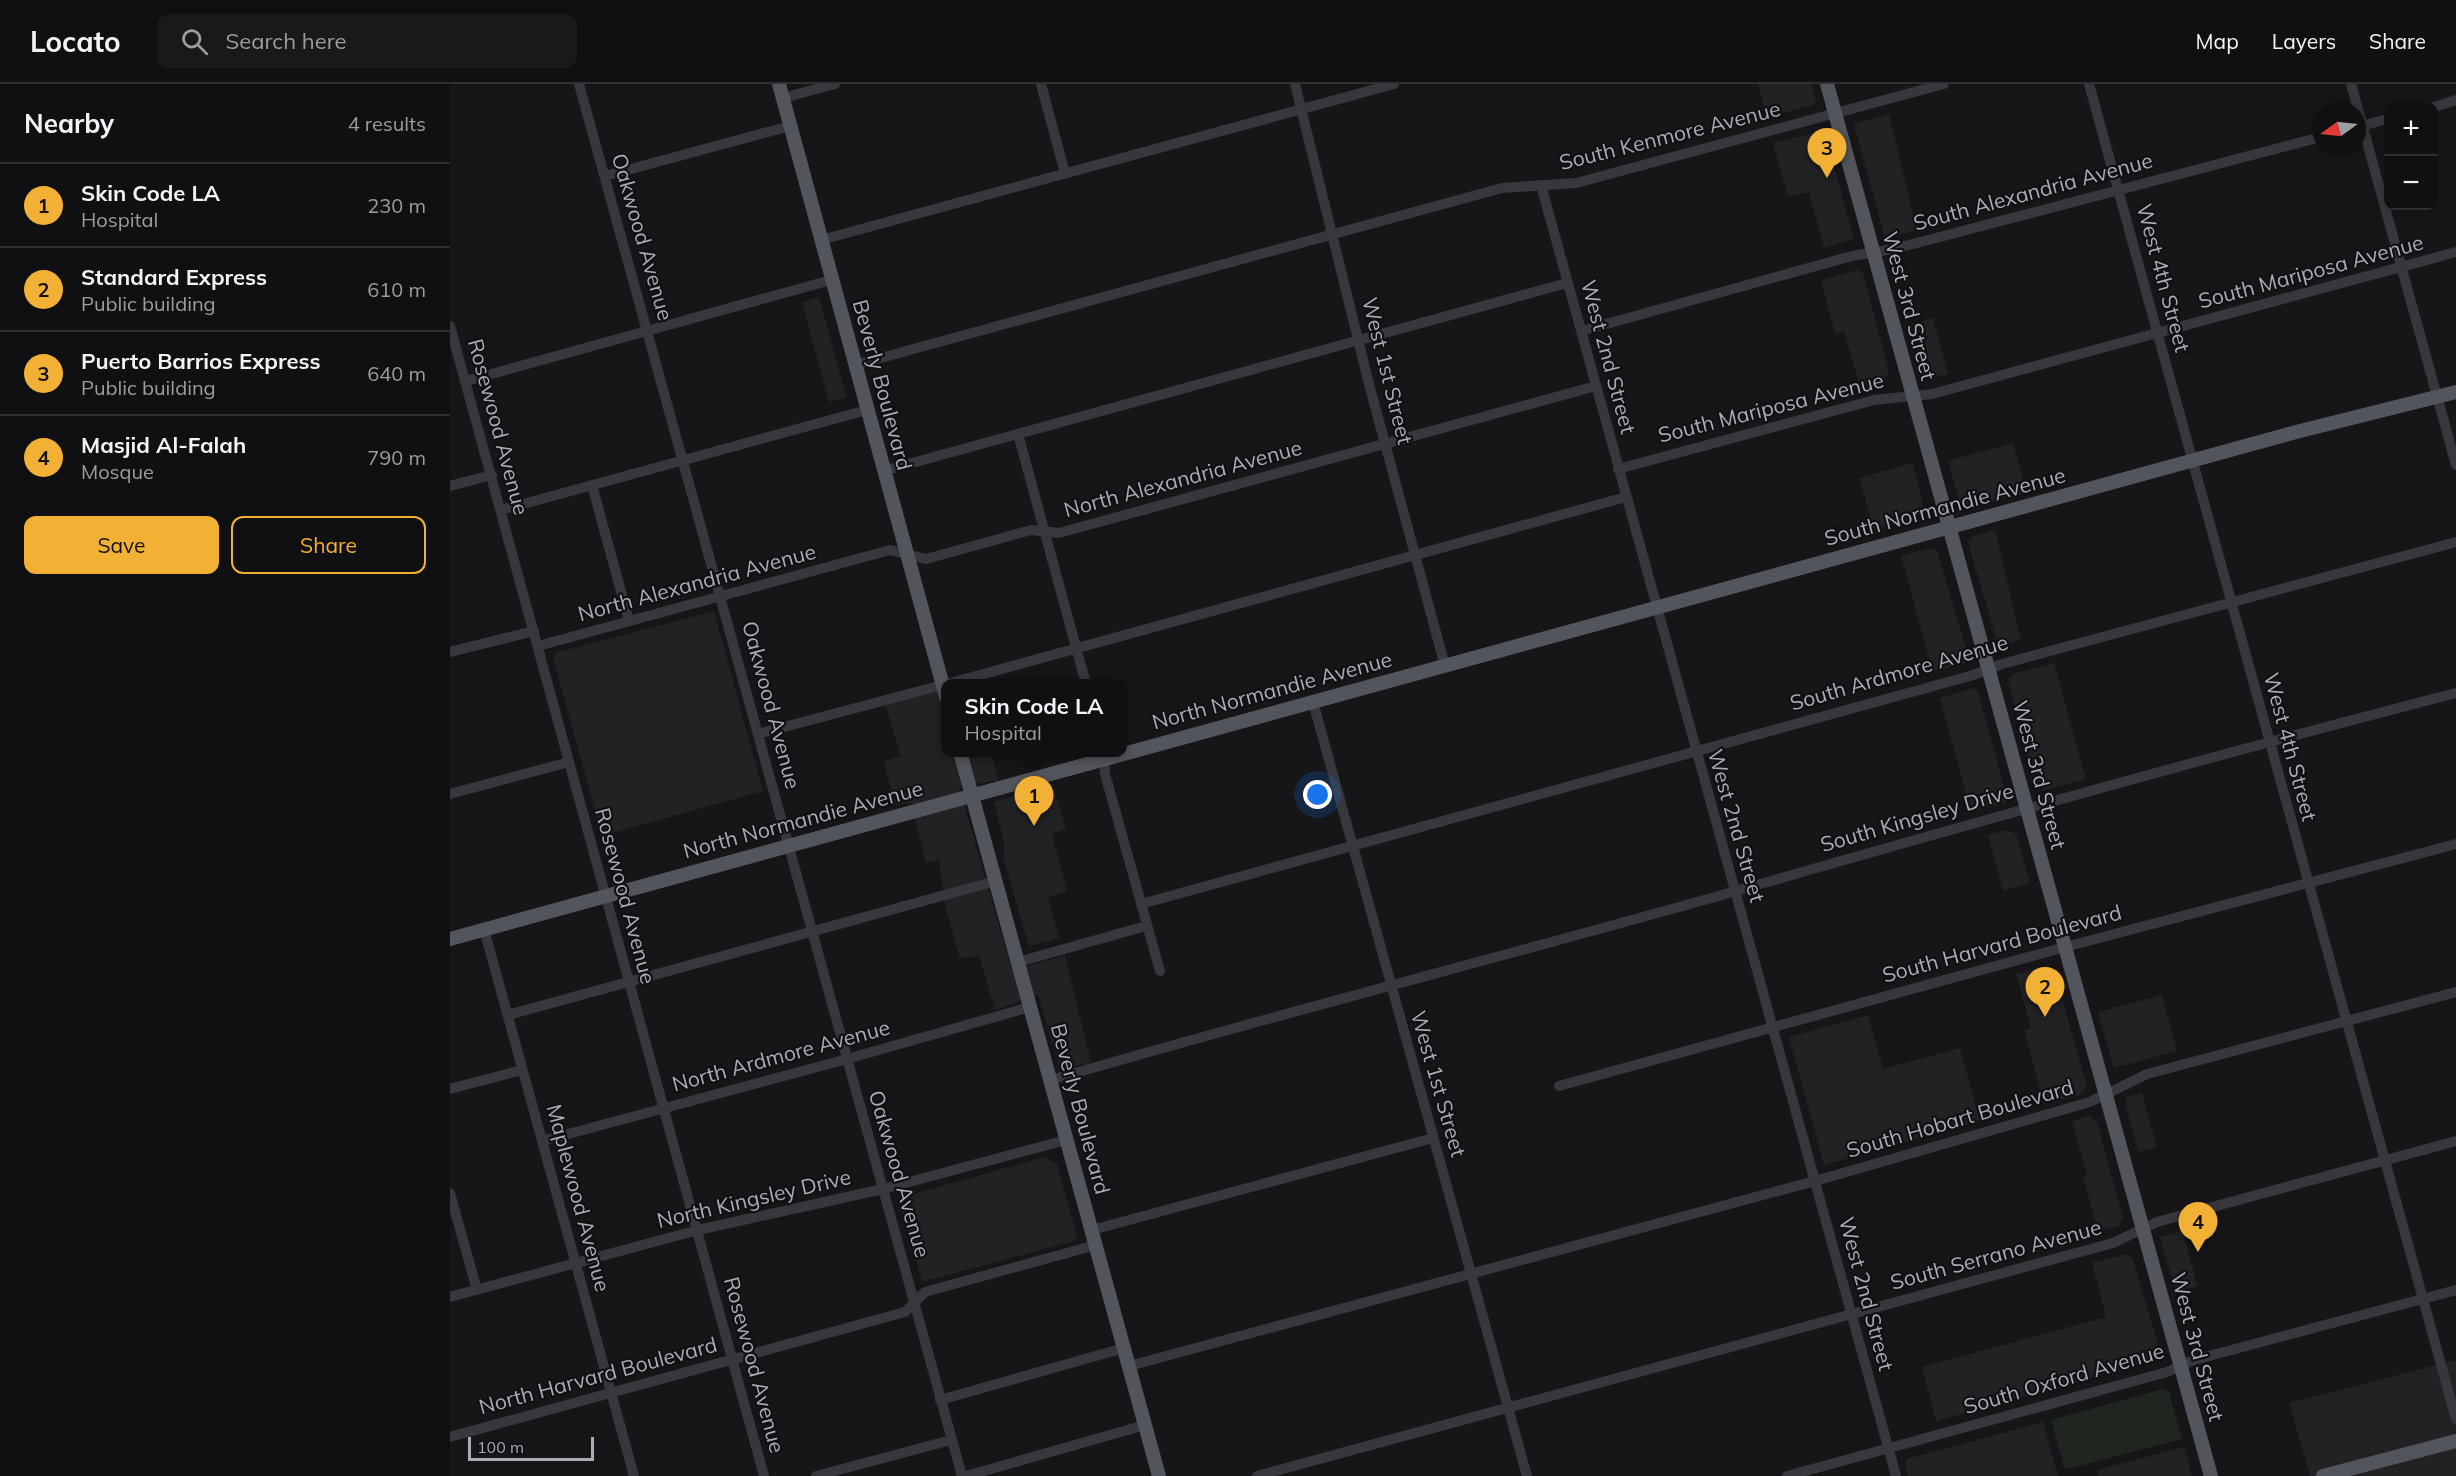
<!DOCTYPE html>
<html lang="en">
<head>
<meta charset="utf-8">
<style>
  :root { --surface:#101012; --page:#19191b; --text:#f1f3f6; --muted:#9c9d9f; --line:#303032; --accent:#f2b134 }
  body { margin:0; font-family:Mulish,sans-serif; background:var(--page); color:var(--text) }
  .controls { position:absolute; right:18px; top:18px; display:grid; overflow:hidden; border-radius:12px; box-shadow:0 3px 9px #0003 }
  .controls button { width:54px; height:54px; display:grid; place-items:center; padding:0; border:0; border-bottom:2px solid var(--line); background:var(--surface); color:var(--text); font:30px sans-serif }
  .compass { position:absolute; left:1862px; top:18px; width:54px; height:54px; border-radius:50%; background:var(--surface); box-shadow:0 3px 9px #0003; rotate:255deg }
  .scale { position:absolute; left:18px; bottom:15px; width:126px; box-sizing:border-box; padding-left:6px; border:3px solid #a8adb8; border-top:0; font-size:16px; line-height:21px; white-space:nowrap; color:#a8adb8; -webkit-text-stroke:4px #111113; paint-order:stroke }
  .you { position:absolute; left:868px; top:711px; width:21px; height:21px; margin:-15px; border:4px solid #fff; border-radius:50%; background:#1a73e8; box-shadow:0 0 0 9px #1a73e833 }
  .badge { display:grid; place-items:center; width:39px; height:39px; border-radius:50%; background:var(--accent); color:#111; font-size:20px; font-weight:700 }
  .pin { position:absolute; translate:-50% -50px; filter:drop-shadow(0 2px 3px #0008) }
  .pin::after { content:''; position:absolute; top:32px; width:21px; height:18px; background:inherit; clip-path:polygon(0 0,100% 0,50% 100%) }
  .popup { position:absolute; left:491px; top:595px; width:186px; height:78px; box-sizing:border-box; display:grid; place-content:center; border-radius:12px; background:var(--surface); filter:drop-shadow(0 2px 4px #0005); font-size:20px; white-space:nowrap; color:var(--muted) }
  .popup b { font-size:22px; color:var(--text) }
  .popup::after { content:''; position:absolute; left:50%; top:100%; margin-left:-12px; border:12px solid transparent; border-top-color:var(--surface) }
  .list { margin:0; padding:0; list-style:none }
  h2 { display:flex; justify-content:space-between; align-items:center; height:78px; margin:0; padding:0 24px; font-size:26px }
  h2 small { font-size:20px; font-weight:400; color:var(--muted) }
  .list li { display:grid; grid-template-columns:39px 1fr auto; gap:18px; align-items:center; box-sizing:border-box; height:84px; padding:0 24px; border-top:2px solid var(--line) }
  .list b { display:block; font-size:22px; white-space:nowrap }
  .list p { margin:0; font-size:20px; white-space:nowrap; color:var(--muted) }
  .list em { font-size:20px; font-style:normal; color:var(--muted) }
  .actions { display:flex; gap:12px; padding:18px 24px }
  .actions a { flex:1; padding:14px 0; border:2px solid var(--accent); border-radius:12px; text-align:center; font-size:21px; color:var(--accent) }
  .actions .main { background:var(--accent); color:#111 }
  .icon { flex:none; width:33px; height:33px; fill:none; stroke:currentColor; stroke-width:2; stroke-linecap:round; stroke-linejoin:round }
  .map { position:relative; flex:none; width:2006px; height:1392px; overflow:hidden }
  header { display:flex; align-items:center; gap:36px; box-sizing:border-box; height:84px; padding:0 30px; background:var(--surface); border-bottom:2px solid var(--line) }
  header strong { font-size:28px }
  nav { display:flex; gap:33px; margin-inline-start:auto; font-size:21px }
  .search { width:420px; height:54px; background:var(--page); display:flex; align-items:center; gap:15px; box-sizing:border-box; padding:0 21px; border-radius:12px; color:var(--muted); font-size:22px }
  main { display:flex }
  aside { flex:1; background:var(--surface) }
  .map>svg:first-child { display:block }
  .built { fill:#222225 }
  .green { fill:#1e261f }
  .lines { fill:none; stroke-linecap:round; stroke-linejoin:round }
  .minor { stroke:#37383d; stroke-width:10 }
  .major { stroke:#53555c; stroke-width:14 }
  .labels { text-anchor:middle; stroke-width:4.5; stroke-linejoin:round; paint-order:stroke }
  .street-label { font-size:21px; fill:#a8adb8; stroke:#111113 }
</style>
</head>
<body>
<header>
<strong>Locato</strong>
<div class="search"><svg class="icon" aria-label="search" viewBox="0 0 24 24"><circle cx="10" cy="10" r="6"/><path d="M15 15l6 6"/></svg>Search here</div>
<nav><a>Map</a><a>Layers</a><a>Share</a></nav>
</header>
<main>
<aside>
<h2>Nearby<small>4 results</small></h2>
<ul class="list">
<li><span class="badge">1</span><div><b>Skin Code LA</b><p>Hospital</p></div><em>230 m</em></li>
<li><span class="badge">2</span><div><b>Standard Express</b><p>Public building</p></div><em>610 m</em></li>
<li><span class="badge">3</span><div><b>Puerto Barrios Express</b><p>Public building</p></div><em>640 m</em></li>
<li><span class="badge">4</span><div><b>Masjid Al-Falah</b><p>Mosque</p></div><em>790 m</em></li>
</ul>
<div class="actions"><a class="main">Save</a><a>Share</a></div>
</aside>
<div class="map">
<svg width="2006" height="1392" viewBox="0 0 2006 1392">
  <rect width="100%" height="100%" fill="#161618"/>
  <g class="built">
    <polygon points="1308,0 1361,0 1366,16 1363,21 1317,33"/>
    <polygon points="1439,30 1467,146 1438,154 1434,150 1404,40"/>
    <polygon points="1367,48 1372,48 1376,54 1404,155 1374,164 1359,108 1338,113 1323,59"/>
    <polygon points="1407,186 1413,189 1439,288 1433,296 1410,303 1394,247 1385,250 1371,196"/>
    <polygon points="369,213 396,311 394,314 379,318 352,218"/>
    <polygon points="1483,234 1498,290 1475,295 1459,241"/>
    <polygon points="1563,359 1577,408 1516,425 1510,420 1498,377"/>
    <polygon points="1463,379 1475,430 1424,446 1409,394"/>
    <polygon points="1545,446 1571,556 1552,561 1547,557 1518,458 1524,452"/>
    <polygon points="1481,464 1487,467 1520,578 1483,588 1451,472"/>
    <polygon points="264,527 313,707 152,752 103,574 105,569"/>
    <polygon points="1604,579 1636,695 1594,706 1585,700 1558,596 1563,590"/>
    <polygon points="495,604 496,668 541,669 548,696 509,703 562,886 615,872 641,978 610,986 588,911 545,926 529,872 510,874 495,822 489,776 476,779 461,719 445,721 434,678 451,672 435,620"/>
    <polygon points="1524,604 1528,607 1558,718 1521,728 1490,614"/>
    <polygon points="603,700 616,745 602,750 617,807 598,813 609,854 579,862 554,776 554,759 544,718"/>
    <polygon points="1557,746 1566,750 1580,799 1553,807 1538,751"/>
    <polygon points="1597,882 1604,886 1637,1002 1630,1011 1594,1020 1574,946 1581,944 1566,890"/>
    <polygon points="1712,911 1727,967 1664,984 1648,928"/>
    <polygon points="1418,931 1433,985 1510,964 1530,1037 1374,1081 1339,953"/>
    <polygon points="1692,1009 1707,1063 1688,1068 1675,1017 1678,1012"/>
    <polygon points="1639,1032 1647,1038 1673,1134 1669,1142 1648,1147 1633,1093 1637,1092 1622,1037"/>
    <polygon points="595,1073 607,1080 627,1152 624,1157 472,1198 449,1114"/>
    <polygon points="1733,1146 1747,1202 1726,1208 1710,1153"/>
    <polygon points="1676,1170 1683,1175 1710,1267 1708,1275 1486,1337 1472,1283 1656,1233 1642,1179"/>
    <polygon points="2006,1276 2006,1392 1860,1392 1839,1319"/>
    <polygon points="1593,1338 1608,1392 1458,1392 1455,1382 1457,1375"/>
    <polygon points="1734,1363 1742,1392 1648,1392 1647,1386"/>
  </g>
  <polygon class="green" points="1713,1305 1719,1308 1732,1355 1618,1385 1614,1383 1601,1336"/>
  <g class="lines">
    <g class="minor">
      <polyline points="129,0 512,1392"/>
      <polyline points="591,0 615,89"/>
      <polyline points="845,0 919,300 995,582"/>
      <polyline points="1639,0 2006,1335"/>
      <polyline points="1901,0 2006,381"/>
      <polyline points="333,14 385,0"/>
      <polyline points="1984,23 2006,16"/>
      <polyline points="1907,43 1938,35"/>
      <polyline points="155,92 340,42"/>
      <polyline points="1091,101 1446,1392"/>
      <polyline points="371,156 944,0"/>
      <polyline points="0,242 314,1392"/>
      <polyline points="1131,247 1402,172 1444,165 1871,53"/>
      <polyline points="405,281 1052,104 1126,99 1494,0"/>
      <polyline points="16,297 381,196"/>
      <polyline points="568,350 636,600"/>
      <polyline points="1168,385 1424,316 1482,310 2006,168"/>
      <polyline points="433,387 1117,199"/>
      <polyline points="142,401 179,537"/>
      <polyline points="0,402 42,391"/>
      <polyline points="51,426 417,326"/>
      <polyline points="88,562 440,466 476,475 581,446 609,449 1146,302"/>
      <polyline points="0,568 84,547"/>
      <polyline points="497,600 1176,413"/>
      <polyline points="863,618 1077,1392"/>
      <polyline points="308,650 496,600"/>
      <polyline points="654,669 655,690 710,887"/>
      <polyline points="0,710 119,678"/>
      <polyline points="691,820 1520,592 1552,580 2006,458"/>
      <polyline points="34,845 184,1392"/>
      <polyline points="568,878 696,842"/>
      <polyline points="58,931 546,797"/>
      <path d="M601,996C824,931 1048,874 1272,811C1516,741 1760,672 2006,609"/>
      <polyline points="1109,1002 1615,863 2006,760"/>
      <polyline points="0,1005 72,986"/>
      <polyline points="92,1057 397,975 580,923"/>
      <polyline points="0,1109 27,1206"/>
      <polyline points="642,1146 983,1054"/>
      <polyline points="0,1213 248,1146 433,1105 616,1056"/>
      <polyline points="679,1282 1365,1097 1640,1018 1697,990 2006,908"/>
      <polyline points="490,1316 674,1264"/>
      <polyline points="0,1353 455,1228 475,1208 646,1161"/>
      <polyline points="366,1392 501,1356"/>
      <polyline points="516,1392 695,1341"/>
      <polyline points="807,1392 1663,1159 1707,1138 2006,1057"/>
      <polyline points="1337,1392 1717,1288 1744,1276 2006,1206"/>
    </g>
    <g class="major">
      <polyline points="329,0 496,613"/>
      <polyline points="1377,0 1761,1392"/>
      <polyline points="510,668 709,1392"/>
      <polyline points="0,855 1846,348 2006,308"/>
      <polyline points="1873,1392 2006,1357"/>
    </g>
  </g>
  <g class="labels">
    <g class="street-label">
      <text transform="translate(1220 52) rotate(-14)" y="7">South Kenmore Avenue</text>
      <text transform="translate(1583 108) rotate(-15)" y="7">South Alexandria Avenue</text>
      <text transform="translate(192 153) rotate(74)" y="7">Oakwood Avenue</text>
      <text transform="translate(1861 188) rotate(-15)" y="7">South Mariposa Avenue</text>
      <text transform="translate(1713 194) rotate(75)" y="7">West 4th Street</text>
      <text transform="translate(1459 222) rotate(75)" y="7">West 3rd Street</text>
      <text transform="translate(1158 273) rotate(75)" y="7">West 2nd Street</text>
      <text transform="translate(937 287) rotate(76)" y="7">West 1st Street</text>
      <text transform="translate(432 301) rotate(75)" y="7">Beverly Boulevard</text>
      <text transform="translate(1321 324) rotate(-14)" y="7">South Mariposa Avenue</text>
      <text transform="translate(48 343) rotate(75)" y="7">Rosewood Avenue</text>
      <text transform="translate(733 395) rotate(-15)" y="7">North Alexandria Avenue</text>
      <text transform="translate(1495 423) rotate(-15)" y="7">South Normandie Avenue</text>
      <text transform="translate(247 499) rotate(-15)" y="7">North Alexandria Avenue</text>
      <text transform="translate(1449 589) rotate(-16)" y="7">South Ardmore Avenue</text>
      <text transform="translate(822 607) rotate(-15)" y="7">North Normandie Avenue</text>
      <text transform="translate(321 621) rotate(75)" y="7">Oakwood Avenue</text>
      <text transform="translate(1840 663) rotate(75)" y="7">West 4th Street</text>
      <text transform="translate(1589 691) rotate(75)" y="7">West 3rd Street</text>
      <text transform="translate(1467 734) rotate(-16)" y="7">South Kingsley Drive</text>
      <text transform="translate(353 736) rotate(-15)" y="7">North Normandie Avenue</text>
      <text transform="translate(1286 742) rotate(74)" y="7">West 2nd Street</text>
      <text transform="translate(175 812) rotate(75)" y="7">Rosewood Avenue</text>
      <text transform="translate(1552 860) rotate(-15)" y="7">South Harvard Boulevard</text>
      <text transform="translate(331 972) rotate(-15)" y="7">North Ardmore Avenue</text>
      <text transform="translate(988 1000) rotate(74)" y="7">West 1st Street</text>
      <text transform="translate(630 1025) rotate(75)" y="7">Beverly Boulevard</text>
      <text transform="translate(1510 1035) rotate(-16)" y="7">South Hobart Boulevard</text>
      <text transform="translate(449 1090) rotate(74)" y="7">Oakwood Avenue</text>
      <text transform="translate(128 1114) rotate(75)" y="7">Maplewood Avenue</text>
      <text transform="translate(304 1115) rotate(-13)" y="7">North Kingsley Drive</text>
      <text transform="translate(1546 1171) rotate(-15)" y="7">South Serrano Avenue</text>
      <text transform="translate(1416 1210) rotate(75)" y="7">West 2nd Street</text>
      <text transform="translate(1747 1263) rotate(75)" y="7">West 3rd Street</text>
      <text transform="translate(304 1281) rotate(75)" y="7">Rosewood Avenue</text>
      <text transform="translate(148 1292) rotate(-15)" y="7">North Harvard Boulevard</text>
      <text transform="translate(1614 1295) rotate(-16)" y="7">South Oxford Avenue</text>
    </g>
  </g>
</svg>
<div class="controls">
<button>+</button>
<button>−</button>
</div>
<svg class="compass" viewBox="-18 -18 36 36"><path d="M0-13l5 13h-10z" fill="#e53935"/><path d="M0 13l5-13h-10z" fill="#9c9d9f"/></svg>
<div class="scale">100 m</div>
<div class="you"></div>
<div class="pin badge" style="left:584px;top:742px">1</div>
<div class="popup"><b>Skin Code LA</b>Hospital</div>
<div class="pin badge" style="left:1595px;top:933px">2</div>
<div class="pin badge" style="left:1377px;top:94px">3</div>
<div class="pin badge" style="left:1748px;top:1168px">4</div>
</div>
</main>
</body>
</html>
